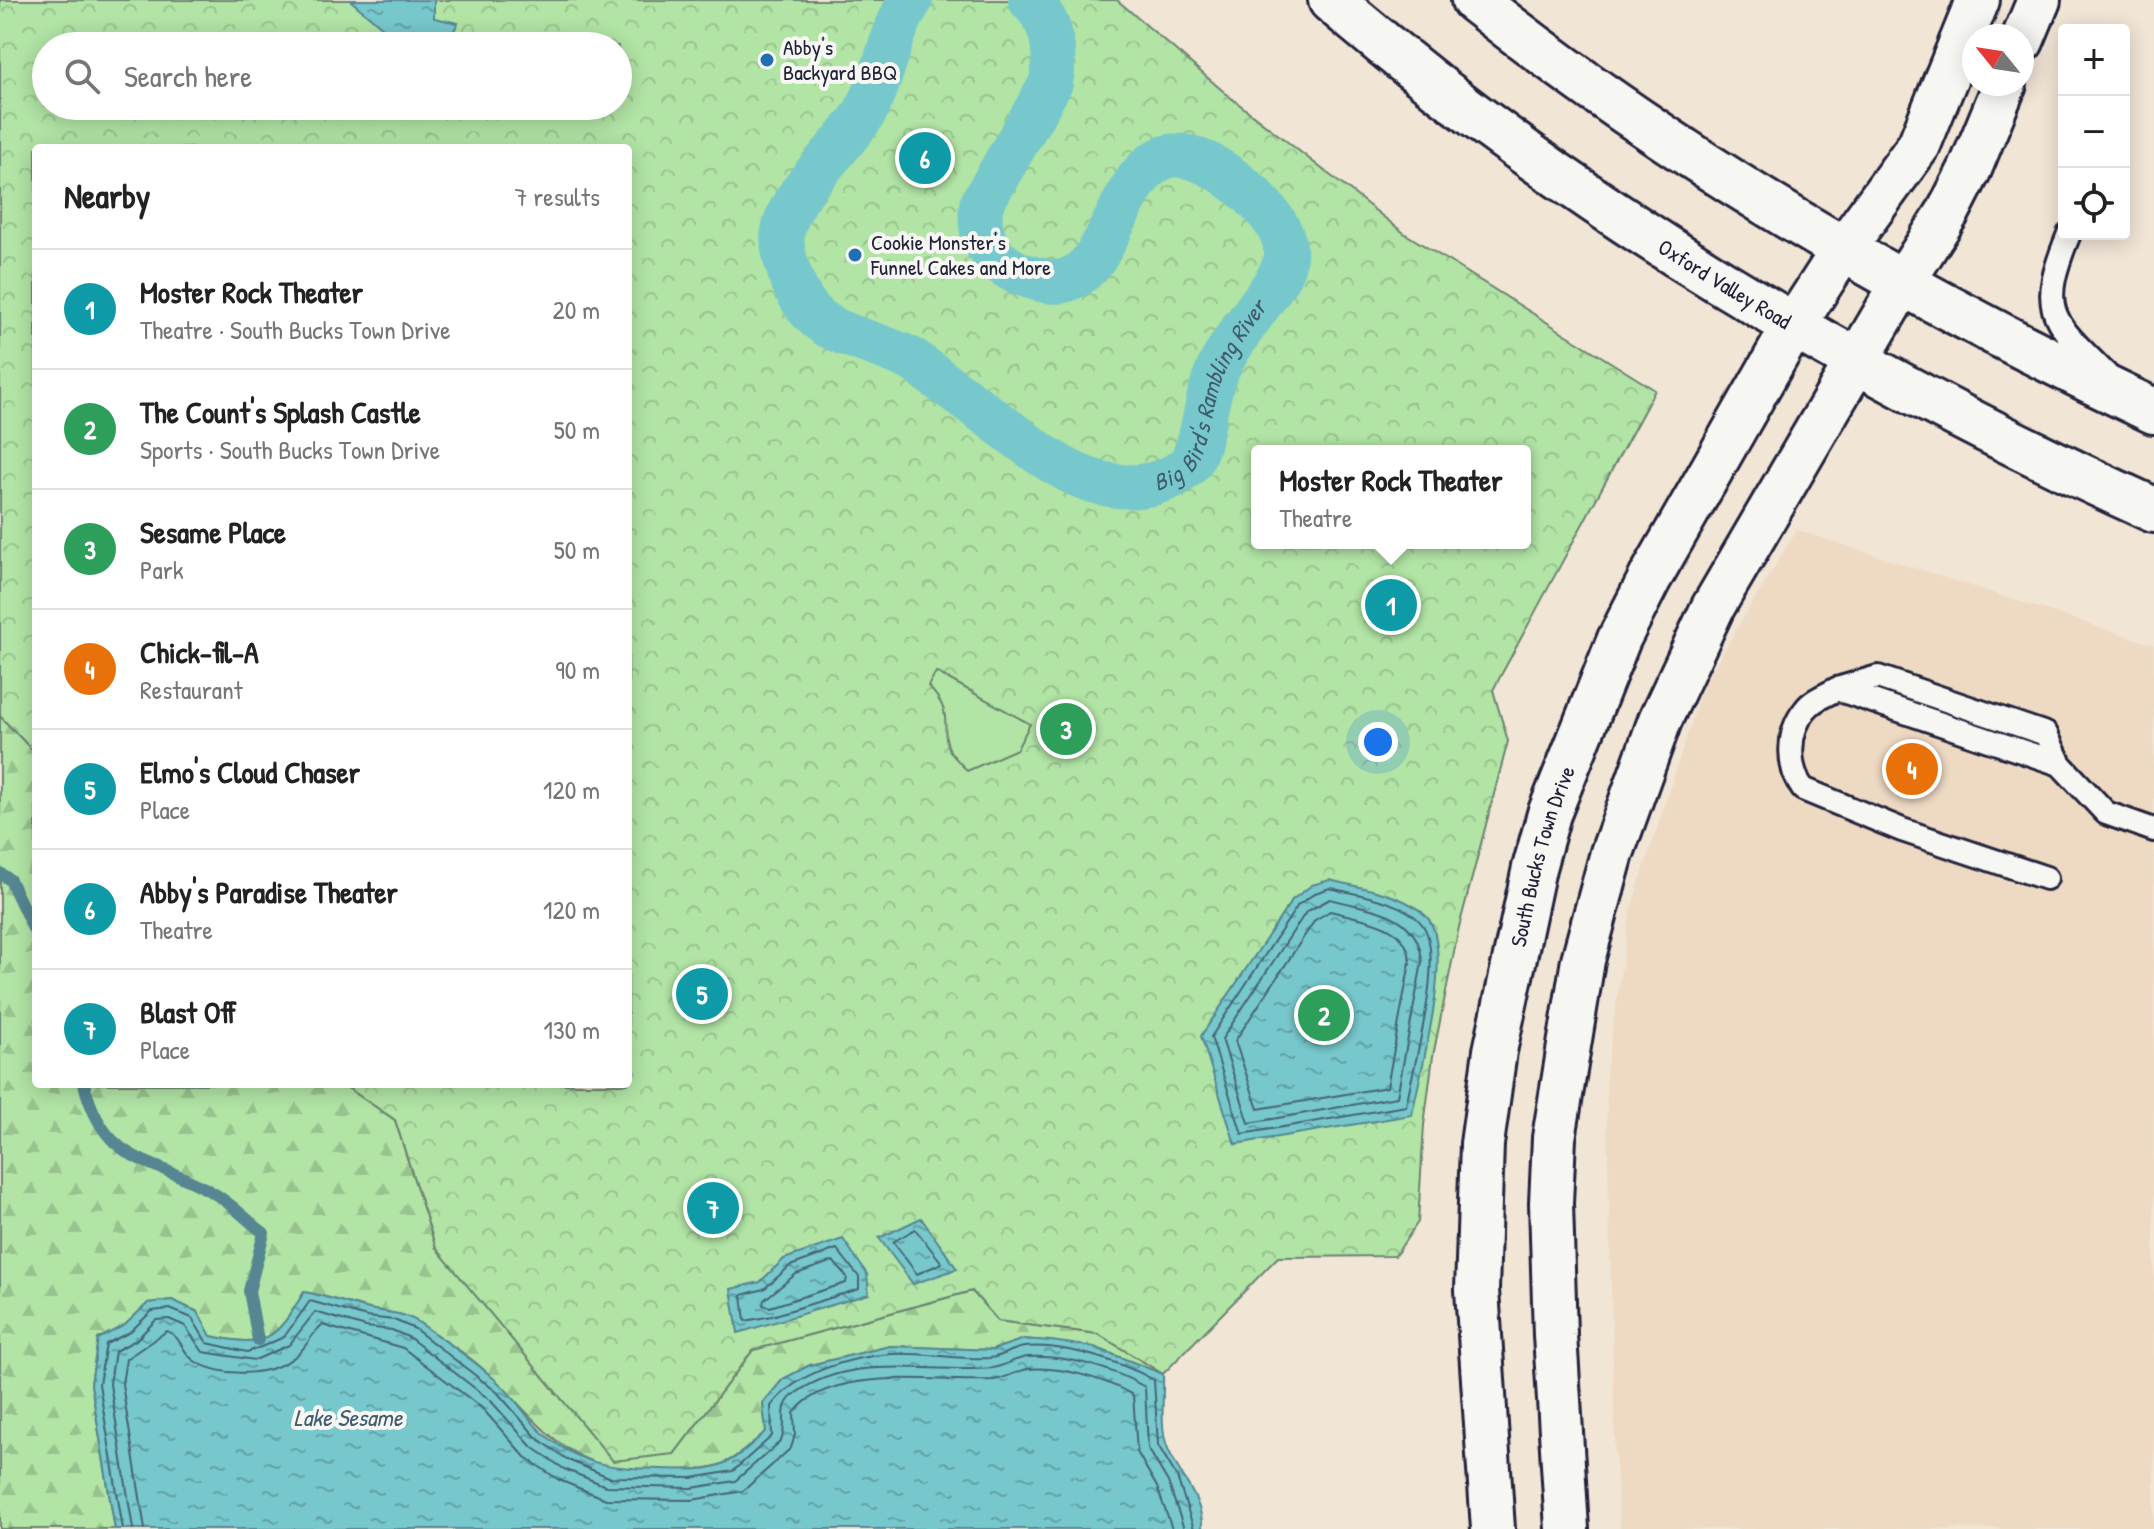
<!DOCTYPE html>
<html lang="en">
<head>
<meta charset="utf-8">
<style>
  :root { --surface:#fff; --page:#f6f6f6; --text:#222; --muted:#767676; --line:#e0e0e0; --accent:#2563eb }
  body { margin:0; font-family:"Patrick Hand",sans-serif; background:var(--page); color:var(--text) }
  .controls { position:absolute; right:24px; top:24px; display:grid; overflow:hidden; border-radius:8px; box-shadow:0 4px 20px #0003 }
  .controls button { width:72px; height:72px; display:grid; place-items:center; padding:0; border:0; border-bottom:2px solid var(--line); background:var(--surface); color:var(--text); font:40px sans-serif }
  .compass { position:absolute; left:1962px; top:24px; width:72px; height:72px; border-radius:50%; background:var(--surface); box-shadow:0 4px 20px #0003; rotate:300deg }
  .you { position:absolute; left:1378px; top:742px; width:28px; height:28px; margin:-20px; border:6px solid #fff; border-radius:50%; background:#1a73e8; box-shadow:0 0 0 12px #1a73e833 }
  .badge { display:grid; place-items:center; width:52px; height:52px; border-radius:50%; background:var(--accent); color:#fff; font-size:26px; font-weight:700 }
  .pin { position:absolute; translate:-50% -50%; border:4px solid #fff; box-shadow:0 2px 8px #0006 }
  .popup { position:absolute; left:1251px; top:445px; width:280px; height:104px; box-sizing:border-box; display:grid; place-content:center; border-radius:8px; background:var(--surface); filter:drop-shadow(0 2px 6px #0005); font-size:26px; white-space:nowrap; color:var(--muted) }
  .popup b { font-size:30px; color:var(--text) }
  .popup::after { content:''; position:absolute; left:50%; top:100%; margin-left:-16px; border:16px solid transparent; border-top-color:var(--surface) }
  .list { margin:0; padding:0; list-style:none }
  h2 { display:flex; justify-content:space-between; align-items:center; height:104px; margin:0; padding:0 32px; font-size:34px }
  h2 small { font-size:26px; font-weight:400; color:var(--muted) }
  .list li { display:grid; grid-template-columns:52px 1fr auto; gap:24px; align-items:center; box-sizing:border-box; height:120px; padding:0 32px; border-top:2px solid var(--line) }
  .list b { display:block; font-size:30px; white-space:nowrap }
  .list p { margin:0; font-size:26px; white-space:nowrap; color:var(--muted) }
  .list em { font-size:26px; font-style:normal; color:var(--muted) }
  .icon { flex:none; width:44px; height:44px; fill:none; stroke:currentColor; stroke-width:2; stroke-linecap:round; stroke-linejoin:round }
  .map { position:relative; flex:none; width:2154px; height:1529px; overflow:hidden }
  .search { position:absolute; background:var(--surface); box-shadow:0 4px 20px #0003; left:32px; top:32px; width:600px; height:88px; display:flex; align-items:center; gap:20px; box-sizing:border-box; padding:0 28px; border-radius:44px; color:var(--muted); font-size:30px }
  .panel { position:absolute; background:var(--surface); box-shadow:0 4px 20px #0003; left:32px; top:144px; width:600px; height:944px; border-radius:8px }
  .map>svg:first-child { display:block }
  .built { fill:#eed9c3 }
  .forest { fill:url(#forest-firs); stroke:#6a8370; stroke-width:2 }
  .park { fill:url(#park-crowns); stroke:#6a8370; stroke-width:2; fill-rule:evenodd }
  .garden { fill:#b1e4a5; stroke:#6a8370; stroke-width:2 }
  .water { fill:url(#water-ripples); stroke:#558692; stroke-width:2 }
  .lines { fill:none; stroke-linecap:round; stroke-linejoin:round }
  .shore { stroke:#446475; stroke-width:2 }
  .stream { stroke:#558692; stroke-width:12 }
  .canal { stroke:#77c8cc; stroke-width:44 }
  .service-casing { stroke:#22223b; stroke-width:28 }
  .minor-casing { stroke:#22223b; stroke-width:48 }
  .primary-casing { stroke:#22223b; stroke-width:50 }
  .service { stroke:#f6f6f2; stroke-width:22 }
  .minor { stroke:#f6f6f2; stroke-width:42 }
  .primary { stroke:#f6f6f2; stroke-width:44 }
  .poi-dot { fill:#1f6fb2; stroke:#f6f6f2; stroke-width:3 }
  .labels { text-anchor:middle; stroke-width:8; stroke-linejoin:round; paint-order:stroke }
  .poi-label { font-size:22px; fill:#22223b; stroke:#f6f6f2; text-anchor:start }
  .street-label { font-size:22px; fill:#22223b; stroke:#f6f6f2 }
  .water-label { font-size:24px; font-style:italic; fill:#405c6e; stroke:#f6f6f2 }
</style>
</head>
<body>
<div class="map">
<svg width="2154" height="1529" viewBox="0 0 2154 1529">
  <defs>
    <pattern id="forest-firs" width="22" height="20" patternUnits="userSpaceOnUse" patternTransform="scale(2)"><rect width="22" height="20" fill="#b1e4a5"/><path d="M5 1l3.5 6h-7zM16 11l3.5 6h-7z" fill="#98c38f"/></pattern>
    <pattern id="park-crowns" width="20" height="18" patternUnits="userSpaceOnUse" patternTransform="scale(2)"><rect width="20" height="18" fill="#b1e4a5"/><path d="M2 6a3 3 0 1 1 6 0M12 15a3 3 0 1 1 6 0" fill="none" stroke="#98c38f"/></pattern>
    <pattern id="water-ripples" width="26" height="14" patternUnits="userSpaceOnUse" patternTransform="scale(2)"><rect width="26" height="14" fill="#77c8cc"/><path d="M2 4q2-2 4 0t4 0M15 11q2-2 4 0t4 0" fill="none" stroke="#61a2a7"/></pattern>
  </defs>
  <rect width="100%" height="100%" fill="#f1e5d6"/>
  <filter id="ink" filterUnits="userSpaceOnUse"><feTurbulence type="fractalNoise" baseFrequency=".0125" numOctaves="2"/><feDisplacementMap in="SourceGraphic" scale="16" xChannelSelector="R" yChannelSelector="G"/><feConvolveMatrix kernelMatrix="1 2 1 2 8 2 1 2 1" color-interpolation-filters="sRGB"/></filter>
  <g filter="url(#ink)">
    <polygon class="built" points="1797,530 2154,645 2154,1529 1620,1529 1615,1448 1606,1075 1630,912 1704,683"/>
    <path class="forest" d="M0,716L36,754V1084H342L395,1120L436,1248L674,1454L753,1350L972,1291L998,1321L1098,1334L1163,1374L1094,1347L1024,1339L992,1350L890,1346L810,1365L783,1379L763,1403L766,1431C725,1469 718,1470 663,1470C646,1469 624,1473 608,1468C542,1447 522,1398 471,1359C456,1347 437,1336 421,1324C405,1312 388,1313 369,1309C347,1304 327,1296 304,1292C276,1340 266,1348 210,1336L198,1312L172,1300L148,1303L125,1325L98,1339L91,1384L115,1529H0Z"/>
    <path class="park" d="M0,0H1117L1230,97L1404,233L1655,390L1493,690L1508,741L1459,927L1433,1056L1424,1125L1418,1222L1395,1256L1278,1257L1163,1374L1098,1334L998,1321L972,1291L753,1350L674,1454L613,1461L436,1248L395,1120L342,1084H628V148H36V754L0,716ZM46,46H618V106H46ZM1257,451H1525V543H1257Z"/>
    <path class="garden" d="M936,672L1030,724L1017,749L967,771C962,764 954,758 950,751C938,726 957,716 928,686Z"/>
    <g class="water">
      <polygon points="350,0 434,0 434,18 458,23 446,46 404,46"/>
      <path d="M1330,880C1359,888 1405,893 1427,917C1455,950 1420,1072 1412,1115L1235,1144L1201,1036L1292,900L1312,885Z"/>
      <polygon points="921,1218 957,1269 913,1284 879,1238"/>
      <polygon points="843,1239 867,1274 869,1294 738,1333 731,1289 760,1282 784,1259"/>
      <path d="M304,1292C327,1296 347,1304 369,1309C387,1313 405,1312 421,1324C449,1344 478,1363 503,1387C518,1401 528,1420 543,1433C582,1467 614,1468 662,1469C718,1471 726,1469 766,1431L763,1403L783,1379L810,1365L890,1346L992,1350L1024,1339L1051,1341L1094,1347L1163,1374C1164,1395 1160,1423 1166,1443C1174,1471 1204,1496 1202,1529H115L91,1384L98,1339L125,1325L148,1303L172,1300L198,1312L211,1336C266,1348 276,1340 304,1292Z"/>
    </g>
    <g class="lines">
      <g class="shore">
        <path d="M1330,888C1357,895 1403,900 1422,924C1446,955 1413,1067 1406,1106L1242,1134L1211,1037L1298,905L1315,893Z"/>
        <path d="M1330,899C1370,910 1419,911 1422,962L1397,1097L1249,1123L1222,1039L1306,912Z"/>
        <path d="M1330,911C1362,920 1408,922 1410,962L1387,1087L1258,1109L1235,1041L1315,920Z"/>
        <polygon points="915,1229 942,1263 917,1274 893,1242"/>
        <polygon points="837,1249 859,1277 859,1289 772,1316 745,1321 742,1295 764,1289 790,1266"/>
        <polygon points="833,1261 847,1277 846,1283 770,1307 763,1305 764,1300 796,1274"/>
        <path d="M123,1529L99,1384L106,1344L130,1332L152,1311L170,1309L192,1318L207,1343L247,1352L261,1347L284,1337L310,1301L367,1317L394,1320L415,1329L497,1392L537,1438L568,1460L609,1477L692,1478L733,1471L772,1436L771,1406C797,1372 849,1357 892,1354C924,1352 957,1360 990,1358C1002,1357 1013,1348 1025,1347C1063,1343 1122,1362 1154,1380L1158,1445L1177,1477L1194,1529"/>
        <path d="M133,1529L110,1384L115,1351L136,1340L156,1320L169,1319L185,1326L203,1352L255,1360L289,1345L315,1312L366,1327L392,1330L410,1338L490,1400L531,1446L564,1469L606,1486L692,1488L735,1481L781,1441C789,1422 776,1407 796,1393C855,1352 928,1374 993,1368C1005,1366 1016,1358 1028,1357C1066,1355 1112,1368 1145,1387L1148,1448L1168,1482L1184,1529"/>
        <path d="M145,1529L122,1384L126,1359L167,1331C182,1337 182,1354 196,1362C225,1378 272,1377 298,1354C307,1346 312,1333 322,1325L403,1348L482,1408L525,1457L559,1480L606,1499L692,1500L743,1491L791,1448L795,1435L794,1413C831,1364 939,1383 993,1380C1005,1379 1016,1371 1028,1369C1061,1366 1105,1379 1133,1395L1137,1452L1157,1487L1172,1529"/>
      </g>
      <g class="stream">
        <polyline points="0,873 10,880 36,935"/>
        <path d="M84,1084C106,1169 154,1156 215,1194C233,1205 248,1221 264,1233L249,1291L258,1340"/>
      </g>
      <path class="canal" id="s1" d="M911,0C887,36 885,81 862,117C840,150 789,193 783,232C780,247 787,266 792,280C800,301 813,319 834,329C860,341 887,347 913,360C942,382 972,403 1001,425C1047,459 1091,497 1152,484C1165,481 1184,473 1192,460C1205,434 1205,395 1219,367C1233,338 1255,313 1272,287C1282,273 1288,258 1284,241C1275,206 1201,142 1163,158C1109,181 1112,297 1041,280C1025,276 1011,272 998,260C982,244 979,226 981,205L1051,83C1057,52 1053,22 1030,0"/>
      <g class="service-casing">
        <g id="service">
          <path d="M2069,234C2037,311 2051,320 2106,374"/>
          <polyline points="1837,689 1878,677 2046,734 2060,764"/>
          <path d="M2046,878L1902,830L1803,789C1787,767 1787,732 1805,710C1812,700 1826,695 1837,689L2060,764L2106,813L2154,830"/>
        </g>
      </g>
      <g class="minor-casing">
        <g id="minor">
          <polyline points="2022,41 2039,0"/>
          <path id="s2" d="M1493,1529L1477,1290L1482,1144L1495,1051L1534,868L1549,814L1619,639L1650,578L1793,327L1842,251L1919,145L1978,0"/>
          <polyline points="1567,1529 1555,1335 1551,1203 1554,1138 1583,960 1612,853 1660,720 1713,607 1902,284 1948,212 1970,169 2005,84"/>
        </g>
      </g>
      <g class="primary-casing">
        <g id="primary">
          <path id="s3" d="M1331,0C1578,212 1859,376 2154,510"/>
          <path d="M1474,0C1683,165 1913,298 2154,411"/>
        </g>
      </g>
      <use href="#service" class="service"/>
      <use href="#minor" class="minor"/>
      <use href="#primary" class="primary"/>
    </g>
  </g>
  <g class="poi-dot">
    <circle cx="767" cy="60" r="8"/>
    <circle cx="855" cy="255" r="8"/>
  </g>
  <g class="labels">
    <g class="poi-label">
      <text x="783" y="55">Abby's<tspan x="783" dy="25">Backyard BBQ</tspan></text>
      <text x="871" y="250">Cookie Monster's<tspan x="871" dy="25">Funnel Cakes and More</tspan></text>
    </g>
    <g class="street-label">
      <text dy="8" stroke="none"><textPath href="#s3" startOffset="486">Oxford Valley Road</textPath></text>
      <text dy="8" stroke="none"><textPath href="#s2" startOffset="680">South Bucks Town Drive</textPath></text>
    </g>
    <g class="water-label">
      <text dy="8" stroke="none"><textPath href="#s1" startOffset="858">Big Bird's Rambling River</textPath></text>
      <text x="348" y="1426">Lake Sesame</text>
    </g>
  </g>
</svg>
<div class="controls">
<button>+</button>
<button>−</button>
<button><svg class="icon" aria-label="locate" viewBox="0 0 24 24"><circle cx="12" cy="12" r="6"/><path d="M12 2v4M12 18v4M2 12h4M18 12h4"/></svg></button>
</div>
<svg class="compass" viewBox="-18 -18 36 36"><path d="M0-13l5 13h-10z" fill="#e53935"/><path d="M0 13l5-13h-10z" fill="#767676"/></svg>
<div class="you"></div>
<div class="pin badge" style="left:1391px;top:605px;background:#0f9aa8">1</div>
<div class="popup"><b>Moster Rock Theater</b>Theatre</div>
<div class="pin badge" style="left:1324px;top:1015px;background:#2e9e5b">2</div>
<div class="pin badge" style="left:1066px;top:729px;background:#2e9e5b">3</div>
<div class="pin badge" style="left:1912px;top:769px;background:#e8710a">4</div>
<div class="pin badge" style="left:702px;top:994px;background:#0f9aa8">5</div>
<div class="pin badge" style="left:925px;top:158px;background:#0f9aa8">6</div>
<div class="pin badge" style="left:713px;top:1208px;background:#0f9aa8">7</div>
<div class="search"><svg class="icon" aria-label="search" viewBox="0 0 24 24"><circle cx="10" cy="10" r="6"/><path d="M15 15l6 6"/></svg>Search here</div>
<section class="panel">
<h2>Nearby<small>7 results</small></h2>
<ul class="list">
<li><span class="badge" style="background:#0f9aa8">1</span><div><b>Moster Rock Theater</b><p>Theatre · South Bucks Town Drive</p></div><em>20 m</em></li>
<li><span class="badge" style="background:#2e9e5b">2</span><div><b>The Count's Splash Castle</b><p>Sports · South Bucks Town Drive</p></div><em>50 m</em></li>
<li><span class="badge" style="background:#2e9e5b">3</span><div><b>Sesame Place</b><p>Park</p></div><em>50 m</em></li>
<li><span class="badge" style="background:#e8710a">4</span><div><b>Chick-fil-A</b><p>Restaurant</p></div><em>90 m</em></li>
<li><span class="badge" style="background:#0f9aa8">5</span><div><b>Elmo's Cloud Chaser</b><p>Place</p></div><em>120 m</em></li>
<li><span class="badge" style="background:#0f9aa8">6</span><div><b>Abby's Paradise Theater</b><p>Theatre</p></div><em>120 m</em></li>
<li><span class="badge" style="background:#0f9aa8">7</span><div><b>Blast Off</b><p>Place</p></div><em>130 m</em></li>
</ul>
</section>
</div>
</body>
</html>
